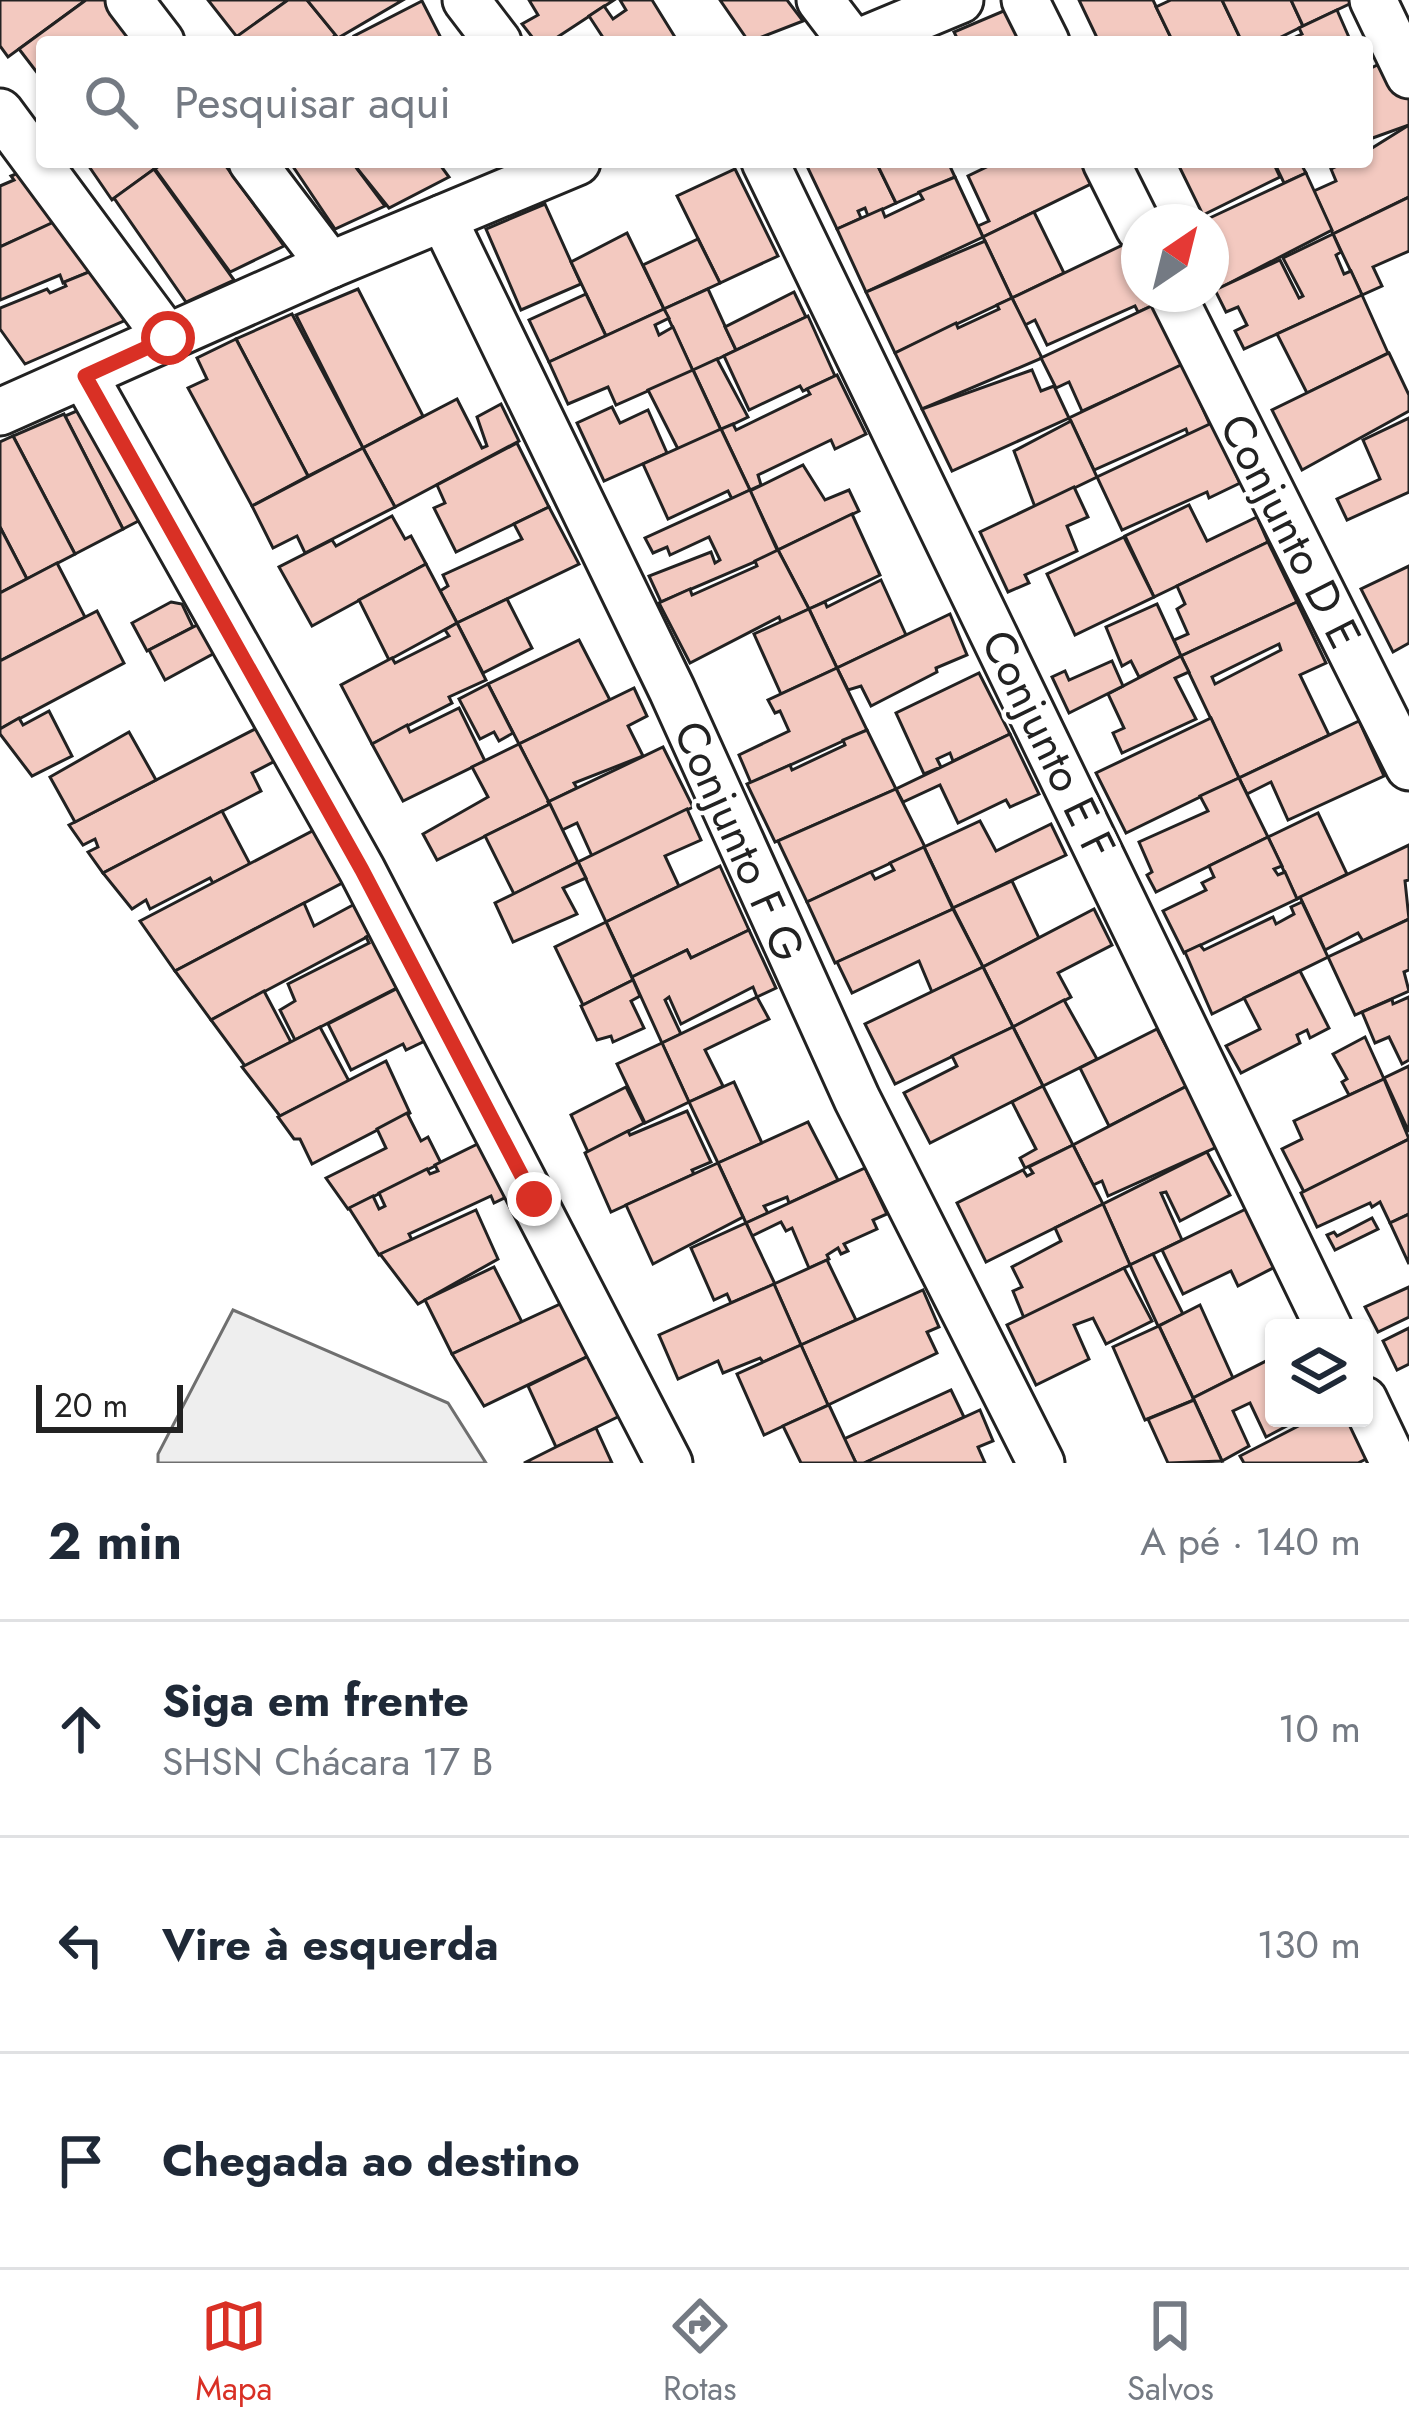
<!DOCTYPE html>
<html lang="pt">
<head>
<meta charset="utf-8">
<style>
  :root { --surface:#fff; --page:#f6f6f7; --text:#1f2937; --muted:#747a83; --line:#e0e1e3; --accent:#d93025 }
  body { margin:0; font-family:Jost,sans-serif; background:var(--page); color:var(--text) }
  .controls { position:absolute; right:36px; bottom:36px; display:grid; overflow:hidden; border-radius:12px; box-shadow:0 3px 9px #0004 }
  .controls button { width:108px; height:108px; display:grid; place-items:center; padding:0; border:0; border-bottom:3px solid var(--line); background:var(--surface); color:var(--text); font:60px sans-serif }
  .compass { position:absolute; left:1121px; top:204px; width:108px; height:108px; border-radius:50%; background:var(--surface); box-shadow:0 3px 9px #0004; rotate:35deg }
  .scale { position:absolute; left:36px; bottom:30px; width:147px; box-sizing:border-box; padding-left:12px; border:6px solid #222; border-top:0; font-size:33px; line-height:42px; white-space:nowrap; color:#222; -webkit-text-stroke:9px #fff; paint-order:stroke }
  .stop { position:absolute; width:36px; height:36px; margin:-27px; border:9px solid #d93025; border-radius:50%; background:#fff }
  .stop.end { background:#d93025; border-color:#fff; box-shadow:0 3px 12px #0008 }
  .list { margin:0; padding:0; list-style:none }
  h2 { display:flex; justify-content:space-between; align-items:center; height:156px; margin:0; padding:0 48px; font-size:51px }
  h2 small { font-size:39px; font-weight:400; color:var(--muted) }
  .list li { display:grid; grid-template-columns:78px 1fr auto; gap:36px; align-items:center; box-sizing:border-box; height:216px; padding:0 48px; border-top:3px solid var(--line) }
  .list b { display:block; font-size:45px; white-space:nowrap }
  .list p { margin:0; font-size:39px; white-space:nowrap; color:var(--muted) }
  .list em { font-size:39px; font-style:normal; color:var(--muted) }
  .icon { flex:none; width:66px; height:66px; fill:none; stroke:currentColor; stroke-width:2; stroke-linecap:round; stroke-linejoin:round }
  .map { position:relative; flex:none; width:1409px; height:1463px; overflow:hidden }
  .search { position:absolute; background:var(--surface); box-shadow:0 3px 9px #0004; left:36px; right:36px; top:36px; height:132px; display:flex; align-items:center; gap:30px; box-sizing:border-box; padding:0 42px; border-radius:12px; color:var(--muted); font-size:45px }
  .sheet { height:804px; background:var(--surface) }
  nav { display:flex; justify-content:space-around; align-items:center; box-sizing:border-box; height:168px; border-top:3px solid var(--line); background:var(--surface); font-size:33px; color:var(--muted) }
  nav a { display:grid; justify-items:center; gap:6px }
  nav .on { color:var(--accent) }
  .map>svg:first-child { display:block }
  .green { fill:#eee; stroke:#6f6f6f; stroke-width:3 }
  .building { fill:#f3c9c0; stroke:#222; stroke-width:3; fill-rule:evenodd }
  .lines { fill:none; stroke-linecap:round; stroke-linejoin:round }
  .minor-casing { stroke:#222; stroke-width:51 }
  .minor { stroke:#fff; stroke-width:45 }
  .route { stroke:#d93025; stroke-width:15 }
  .labels { text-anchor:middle; stroke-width:9; stroke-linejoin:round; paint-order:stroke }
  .street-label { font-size:45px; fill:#222; stroke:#fff }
</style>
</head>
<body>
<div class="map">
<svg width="1409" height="1463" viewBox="0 0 1409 1463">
  <rect width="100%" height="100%" fill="#fff"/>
  <polygon class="green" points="233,1310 448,1403 486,1463 158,1463 158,1454"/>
  <g class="building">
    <polygon points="0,0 86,0 8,57 0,46"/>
    <polygon points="86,0 110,0 137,36 128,42 42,42 42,79 19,49"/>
    <polygon points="208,0 288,0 237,37"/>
    <polygon points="288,0 307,0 336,35 326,42 229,42"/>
    <polygon points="307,0 403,0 338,38"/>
    <polygon points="529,0 614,0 550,42 536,42 522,24 538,15"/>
    <polygon points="620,0 652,0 678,42 606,42 589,16 604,6 613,19 626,10"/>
    <polygon points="720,0 787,0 803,21 749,42"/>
    <polygon points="1079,0 1153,0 1173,42 1099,42"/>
    <polygon points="1171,0 1222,0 1242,42 1173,42 1156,7"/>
    <polygon points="1222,0 1291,0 1303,26 1271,42 1242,42"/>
    <polygon points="1291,0 1358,0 1303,26"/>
    <polygon points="422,1 443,42 357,42 354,36"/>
    <polygon points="1013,7 1029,42 959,42 954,32"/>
    <polygon points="1337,10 1351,42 1284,42 1302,34 1299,28"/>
    <polygon points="1392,58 1409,94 1409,125 1367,140 1367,70"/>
    <polygon points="1409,125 1409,197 1333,234 1314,191 1336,181 1331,169 1346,162 1367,162 1369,150"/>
    <polygon points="86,162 164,162 112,200"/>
    <polygon points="164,162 223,162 284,246 230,272 155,169"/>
    <polygon points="290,162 352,162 385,206 335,229"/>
    <polygon points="352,162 438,162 449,177 389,208"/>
    <polygon points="805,162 876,162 896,203 868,216 865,208 858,211 861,218 837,229"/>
    <polygon points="876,162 948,162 955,177 896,203"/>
    <polygon points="997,162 1090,162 1099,180 983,237 978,226 989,221 968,176"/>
    <polygon points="1177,162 1273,162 1280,177 1203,215"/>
    <polygon points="1274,162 1300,162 1306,173 1284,183"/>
    <polygon points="38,165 71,215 0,247 0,186 14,180 11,176"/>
    <polygon points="154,169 234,280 186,302 114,198"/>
    <polygon points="735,169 778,256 720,283 677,196"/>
    <polygon points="1306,173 1332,230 1218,289 1211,274 1211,222 1201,222"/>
    <polygon points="955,177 983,237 866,292 837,229 882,209 885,217 923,199 919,192"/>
    <polygon points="1409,197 1409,251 1373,267 1382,286 1362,295 1333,234"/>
    <polygon points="545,204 581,284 521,310 486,229"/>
    <polygon points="1034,212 1064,273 1012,298 983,237"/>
    <polygon points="69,215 101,267 63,283 60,275 0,300 0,247"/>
    <polygon points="627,233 664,309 606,336 571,262"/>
    <polygon points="1333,234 1341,252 1336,255 1344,274 1351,271 1362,295 1244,349 1235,331 1247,325 1238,307 1226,312 1215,290 1280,260 1299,298 1303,296 1283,258"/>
    <polygon points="698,239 720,283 664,309 643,265"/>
    <polygon points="985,241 1012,298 895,353 866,292"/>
    <polygon points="1129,242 1139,263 1139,294 1154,294 1158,303 1138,312 1135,306 1047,345 1035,320 1025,325 1012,298"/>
    <polygon points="101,267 135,316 25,364 0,329 0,308 47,289 50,293 66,286 64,282"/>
    <polygon points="358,289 423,416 363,448 296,315"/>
    <polygon points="708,289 736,350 693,371 664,309"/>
    <polygon points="794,292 806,317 736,350 725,327"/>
    <polygon points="586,294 606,336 549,362 529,320"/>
    <polygon points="1362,295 1388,353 1307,393 1277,334"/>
    <polygon points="1012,298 1042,358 922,409 895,353 956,323 958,328 999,309 997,305"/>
    <polygon points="1158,303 1187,363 1082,411 1069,382 1056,388 1041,358"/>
    <polygon points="664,309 669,318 655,325 659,335 673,327 693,371 616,405 608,387 568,404 549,362"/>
    <polygon points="292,314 363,448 308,476 236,339"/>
    <polygon points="808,316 835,376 803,391 800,386 749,410 724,356"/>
    <polygon points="236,339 308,476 252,506 188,388 207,379 197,358"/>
    <polygon points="1389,353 1409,395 1409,411 1302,470 1272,410"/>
    <polygon points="717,359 748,417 721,430 693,370"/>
    <polygon points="1183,364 1210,425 1188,435 1186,429 1094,470 1069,418"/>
    <polygon points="693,370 721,430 678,449 648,390"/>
    <polygon points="1032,370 1041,391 1054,386 1069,418 952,471 922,409"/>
    <polygon points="837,375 866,434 835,449 831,440 758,475 761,485 750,490 721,429 733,424 736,430 810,394 807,389"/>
    <polygon points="116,394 148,516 123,529 65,416"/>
    <polygon points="457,399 482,448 487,446 477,417 501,404 519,441 395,507 363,448"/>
    <polygon points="612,407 620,423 648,410 667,453 604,481 577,423"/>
    <polygon points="64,414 123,529 75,554 13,436"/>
    <polygon points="1409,418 1409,492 1347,520 1337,499 1380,479 1363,440"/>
    <polygon points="1071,421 1097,477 1035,507 1014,451"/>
    <polygon points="1212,423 1240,483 1209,498 1207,492 1122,530 1097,477"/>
    <polygon points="721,429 750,490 732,499 728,491 668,519 643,464"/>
    <polygon points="13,436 75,554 27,579 0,527 0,442"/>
    <polygon points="517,443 549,507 456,552 434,508 445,503 437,485"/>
    <polygon points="363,448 395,507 305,553 297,536 273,548 252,506"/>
    <polygon points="803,465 825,500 849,490 859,511 778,550 750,491"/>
    <polygon points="1074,487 1088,517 1067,526 1077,551 1025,575 1029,583 1008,592 980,532"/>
    <polygon points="750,490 778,552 661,602 649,576 711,552 715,563 720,560 709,537 670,555 667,547 653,553 645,538"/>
    <polygon points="1189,505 1207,541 1257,517 1268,542 1154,597 1125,536"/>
    <polygon points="549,507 579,564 457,623 440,591 448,586 443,575 522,539 514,524"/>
    <polygon points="852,514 880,575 809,609 778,550"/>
    <polygon points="392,516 405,539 411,536 426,564 312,626 279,567 332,540 336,546"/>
    <polygon points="0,527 27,579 0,593"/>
    <polygon points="1124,537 1154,597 1075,635 1047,574"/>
    <polygon points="1268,542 1297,602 1181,656 1174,640 1188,634 1177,609 1185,604 1177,586"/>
    <polygon points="778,550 809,609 781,622 779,617 690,663 659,603 690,589 692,595 757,566 755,561"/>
    <polygon points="57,563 85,617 0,661 0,593"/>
    <polygon points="426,564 457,623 389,660 359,600"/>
    <polygon points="1409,566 1409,643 1393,652 1361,589"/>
    <polygon points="881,580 906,635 837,668 809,609 825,602 827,607"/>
    <polygon points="507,599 532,648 483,673 457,623"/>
    <polygon points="171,602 182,604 193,627 147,651 132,623"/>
    <path d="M1297,602L1326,663L1300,675L1329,735L1239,778L1181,656ZM1279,644L1281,650L1215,684L1212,677Z"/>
    <polygon points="1157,604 1181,656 1139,677 1131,661 1122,666 1106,627"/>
    <polygon points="230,608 244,637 165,680 149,650"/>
    <polygon points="809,609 837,668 781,694 754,634"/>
    <polygon points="97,611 124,663 0,729 0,661"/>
    <polygon points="950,614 967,655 936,668 937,672 871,706 861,686 848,690 837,668"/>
    <polygon points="457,623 486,680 449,697 452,703 372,744 341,685 392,658 395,663 449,636 445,630"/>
    <polygon points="579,640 610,700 519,744 488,684"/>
    <polygon points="1181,656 1189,672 1175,678 1196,719 1122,753 1113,733 1124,728 1108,694"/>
    <polygon points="1112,661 1123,686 1069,713 1052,677 1065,671 1069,680"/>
    <polygon points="837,668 867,730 751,783 739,755 789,731 780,711 775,713 768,700"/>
    <polygon points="979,673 1010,734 953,761 950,753 937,759 941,767 924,774 896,713"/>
    <polygon points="488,684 513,733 499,741 494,732 480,739 459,699"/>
    <polygon points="634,688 647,716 628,726 643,756 574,783 577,788 548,802 519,744"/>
    <polygon points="459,708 485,761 403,801 372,744 407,725 410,732"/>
    <polygon points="49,711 72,756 32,776 0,734 0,729 19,718 23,725"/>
    <polygon points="284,714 302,747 252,773 261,791 103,873 88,852 98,847 95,839 83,845 69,825"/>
    <polygon points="1211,718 1239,778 1126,833 1096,773"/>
    <polygon points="1359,721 1384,776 1288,820 1271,782 1247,794 1239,778"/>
    <polygon points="867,730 896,789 775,842 747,784 790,765 792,770 845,745 843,740"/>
    <polygon points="129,732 156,780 75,822 50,777"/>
    <polygon points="1010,734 1039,794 1010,807 1006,800 958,823 940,785 903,802 896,789"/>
    <polygon points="519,744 550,804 437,860 423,834 488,797 472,767"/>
    <polygon points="663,747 693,807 592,856 577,823 562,830 548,802"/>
    <polygon points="1239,778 1268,837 1156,892 1147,875 1152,872 1139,842 1208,811 1200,796"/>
    <polygon points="896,789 925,847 807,902 778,841"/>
    <polygon points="550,804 578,862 514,894 485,836"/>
    <polygon points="687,809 701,840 665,856 679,886 606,922 578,862"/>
    <polygon points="222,811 250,864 213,883 210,878 150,909 146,900 132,909 103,873"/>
    <polygon points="1318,813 1347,874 1297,899 1268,837"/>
    <polygon points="341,816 344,882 175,971 140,921"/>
    <polygon points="980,821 996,851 1051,824 1066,855 953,908 924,847"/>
    <polygon points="1268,837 1282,866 1274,869 1278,875 1285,872 1297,899 1184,953 1163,911 1206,890 1202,883 1214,877 1209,866"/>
    <polygon points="1409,845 1409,880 1405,881 1409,919 1363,941 1358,933 1325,950 1300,897"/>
    <polygon points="924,847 953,909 835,963 807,902 871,872 875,879 894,870 890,863"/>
    <polygon points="578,862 586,878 563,888 577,914 513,942 495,903"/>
    <polygon points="720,866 749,930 691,958 687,950 632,977 606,922"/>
    <polygon points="1012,881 1039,938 983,967 953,908"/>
    <polygon points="377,892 393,923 211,1020 175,971 304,903 314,926"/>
    <polygon points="1302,902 1328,957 1212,1014 1185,952 1200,945 1204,950 1273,917 1276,924 1294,914 1291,907"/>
    <polygon points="953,909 983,967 932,992 919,961 852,993 837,962"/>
    <polygon points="1094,909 1112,945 1058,973 1071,997 1013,1027 983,967"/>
    <polygon points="1409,919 1409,970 1404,972 1409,991 1355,1015 1328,957"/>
    <polygon points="397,921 424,974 295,1040 280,1010 295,1001 288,984 369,943 366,937"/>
    <polygon points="606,922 633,980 583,1005 555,947"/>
    <polygon points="749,930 776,988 757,997 753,987 681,1024 669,997 665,1000 681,1034 662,1043 632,977 687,950 691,958"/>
    <polygon points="983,967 1013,1027 895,1084 865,1024"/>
    <polygon points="1300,971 1329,1028 1310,1038 1307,1030 1297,1035 1300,1043 1241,1073 1226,1046 1260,1029 1244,998"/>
    <polygon points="633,980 640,996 631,1001 644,1028 613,1042 611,1036 597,1040 581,1006"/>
    <polygon points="404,985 431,1038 406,1050 403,1044 351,1070 328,1024"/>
    <polygon points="264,991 291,1042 245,1066 211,1020"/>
    <polygon points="757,997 769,1019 705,1050 723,1086 689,1102 662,1043"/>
    <polygon points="1409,997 1409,1060 1402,1064 1389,1037 1375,1043 1362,1012 1392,999 1393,1004"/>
    <polygon points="1064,1000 1097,1059 1043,1086 1013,1027"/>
    <polygon points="320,1027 349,1081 280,1116 242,1067"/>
    <polygon points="1013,1027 1043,1086 930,1143 904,1093 957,1066 952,1056"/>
    <polygon points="1157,1029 1187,1086 1109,1126 1080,1068"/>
    <polygon points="1365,1037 1384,1079 1349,1095 1342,1082 1347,1079 1333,1054"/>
    <polygon points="662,1043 689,1102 645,1123 617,1064"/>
    <polygon points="386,1061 410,1113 312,1164 300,1139 294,1139 278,1117"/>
    <polygon points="1409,1066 1409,1132 1384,1078"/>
    <polygon points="1384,1079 1409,1139 1304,1192 1282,1149 1302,1139 1294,1121"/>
    <polygon points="734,1082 762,1143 718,1163 689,1102"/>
    <polygon points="1043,1086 1073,1145 1025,1168 1020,1158 1036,1149 1012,1102"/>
    <polygon points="1187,1086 1219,1146 1108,1196 1102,1181 1093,1185 1073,1145"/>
    <polygon points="626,1087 644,1123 588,1152 571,1115"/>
    <polygon points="687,1111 711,1162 692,1170 694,1174 611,1212 585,1153 628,1131 630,1135"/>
    <polygon points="407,1113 421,1141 428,1137 441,1163 348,1209 326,1178 386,1148 377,1129"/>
    <polygon points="808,1122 838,1180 789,1203 787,1197 764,1206 768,1213 746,1223 718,1163"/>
    <polygon points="504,1131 531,1185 494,1203 491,1196 409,1234 412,1240 379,1255 349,1208 373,1196 379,1209 385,1206 379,1193 427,1169 430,1174 438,1171 435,1165"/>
    <polygon points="1409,1139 1409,1214 1390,1223 1380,1202 1372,1207 1370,1203 1317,1227 1301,1193"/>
    <polygon points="1073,1145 1103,1204 986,1262 957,1203 1023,1170 1027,1176 1033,1173 1029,1167"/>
    <polygon points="1207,1152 1230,1195 1180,1221 1166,1192 1161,1193 1182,1240 1130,1265 1103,1204"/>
    <polygon points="718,1163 743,1217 653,1264 626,1205"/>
    <polygon points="865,1168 887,1214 873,1220 877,1229 844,1244 848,1251 841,1254 838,1248 827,1255 829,1259 809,1268 792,1228 786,1231 781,1222 752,1236 746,1223"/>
    <polygon points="1103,1204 1130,1265 1024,1318 1013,1291 1022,1287 1012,1267 1061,1241 1055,1228"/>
    <polygon points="1248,1208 1275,1267 1238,1286 1231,1271 1183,1294 1162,1250"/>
    <polygon points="476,1210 498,1259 418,1304 380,1254"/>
    <polygon points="1409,1214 1409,1264 1390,1223"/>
    <polygon points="1372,1218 1378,1229 1335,1250 1327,1235 1334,1232 1337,1236"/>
    <polygon points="746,1223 775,1284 731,1303 727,1294 714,1300 691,1248"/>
    <polygon points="1153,1254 1183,1314 1158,1326 1130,1265"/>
    <polygon points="827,1260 856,1320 801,1345 774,1284"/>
    <polygon points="494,1267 522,1322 452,1354 425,1300"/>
    <polygon points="1124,1268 1152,1321 1106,1344 1093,1318 1074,1325 1089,1359 1036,1385 1007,1325"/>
    <polygon points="774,1284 801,1345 763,1362 760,1358 723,1373 718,1361 678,1379 659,1335"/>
    <polygon points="1409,1287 1409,1317 1378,1332 1365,1307"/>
    <polygon points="923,1290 939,1327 927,1332 937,1353 828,1405 801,1345"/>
    <polygon points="584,1293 607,1347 484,1406 452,1354"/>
    <polygon points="1200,1305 1233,1378 1193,1398 1159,1326"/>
    <polygon points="1159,1326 1194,1400 1145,1420 1113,1347"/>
    <polygon points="1409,1328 1409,1364 1397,1370 1383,1341"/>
    <polygon points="611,1345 640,1406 556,1447 528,1386"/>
    <polygon points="801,1345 828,1405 764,1435 737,1374"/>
    <polygon points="1274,1357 1274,1418 1302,1418 1266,1437 1250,1403 1233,1411 1249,1446 1222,1461 1193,1398"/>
    <polygon points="951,1390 964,1417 864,1463 856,1463 844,1439"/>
    <polygon points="1194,1400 1222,1461 1168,1463 1148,1419"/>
    <polygon points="829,1405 856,1463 801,1463 783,1426"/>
    <polygon points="980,1410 993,1441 978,1447 985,1463 864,1463"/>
    <polygon points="1353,1418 1374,1455 1358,1463 1244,1463 1240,1456 1314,1418"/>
    <polygon points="596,1428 612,1463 524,1463 556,1447"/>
  </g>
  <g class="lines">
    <g class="minor-casing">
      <g id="minor">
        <polyline points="129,0 161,42"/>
        <polyline points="466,0 498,42"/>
        <polyline points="820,0 852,42"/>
        <polyline points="1025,0 1046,42"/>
        <polyline points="1373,0 1409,75"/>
        <polyline points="859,42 960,0"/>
        <polyline points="0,112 168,339"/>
        <polyline points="252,162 330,265"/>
        <polyline points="765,162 1329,1328"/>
        <polyline points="1106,162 1139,228"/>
        <polyline points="443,218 672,690 857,1099 1041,1463"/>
        <polyline points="1172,294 1409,767"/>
        <polyline points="85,377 362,870 669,1463"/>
        <polyline points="0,412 330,265 577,162"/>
        <polyline points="1364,1400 1394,1463"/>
      </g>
    </g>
    <use href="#minor" class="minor"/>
  </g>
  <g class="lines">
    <polyline class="route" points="168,338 85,376 362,870 534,1199"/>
  </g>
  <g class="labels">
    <g class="street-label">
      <text transform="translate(1291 531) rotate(63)" y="16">Conjunto D E</text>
      <text transform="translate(1049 744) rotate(64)" y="16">Conjunto E F</text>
      <text transform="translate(740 841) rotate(66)" y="16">Conjunto F G</text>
    </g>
  </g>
</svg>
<div class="controls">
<button><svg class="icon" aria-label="layers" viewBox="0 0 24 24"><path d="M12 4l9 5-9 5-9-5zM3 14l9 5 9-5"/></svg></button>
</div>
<svg class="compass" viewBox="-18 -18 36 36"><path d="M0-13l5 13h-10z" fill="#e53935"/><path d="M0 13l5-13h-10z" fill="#747a83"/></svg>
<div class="scale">20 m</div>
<div class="stop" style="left:168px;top:338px"></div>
<div class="stop end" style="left:534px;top:1199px"></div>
<div class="search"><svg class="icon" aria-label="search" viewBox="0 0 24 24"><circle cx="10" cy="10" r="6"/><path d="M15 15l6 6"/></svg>Pesquisar aqui</div>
</div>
<section class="sheet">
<h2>2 min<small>A pé · 140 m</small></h2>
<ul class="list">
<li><svg class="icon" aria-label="ahead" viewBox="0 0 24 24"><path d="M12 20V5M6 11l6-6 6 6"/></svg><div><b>Siga em frente</b><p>SHSN Chácara 17 B</p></div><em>10 m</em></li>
<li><svg class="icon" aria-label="left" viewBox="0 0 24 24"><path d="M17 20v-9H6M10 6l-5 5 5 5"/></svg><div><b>Vire à esquerda</b></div><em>130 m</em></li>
<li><svg class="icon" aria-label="arrive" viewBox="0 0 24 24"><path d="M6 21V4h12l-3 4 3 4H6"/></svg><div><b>Chegada ao destino</b></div></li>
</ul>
</section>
<nav>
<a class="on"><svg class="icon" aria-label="map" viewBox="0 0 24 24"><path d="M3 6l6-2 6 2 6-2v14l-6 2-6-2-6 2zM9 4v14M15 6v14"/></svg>Mapa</a>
<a><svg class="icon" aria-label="directions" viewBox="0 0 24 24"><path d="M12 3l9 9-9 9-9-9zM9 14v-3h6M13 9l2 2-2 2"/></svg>Rotas</a>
<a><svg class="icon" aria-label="saved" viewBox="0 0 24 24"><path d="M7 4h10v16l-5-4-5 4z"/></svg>Salvos</a>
</nav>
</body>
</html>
